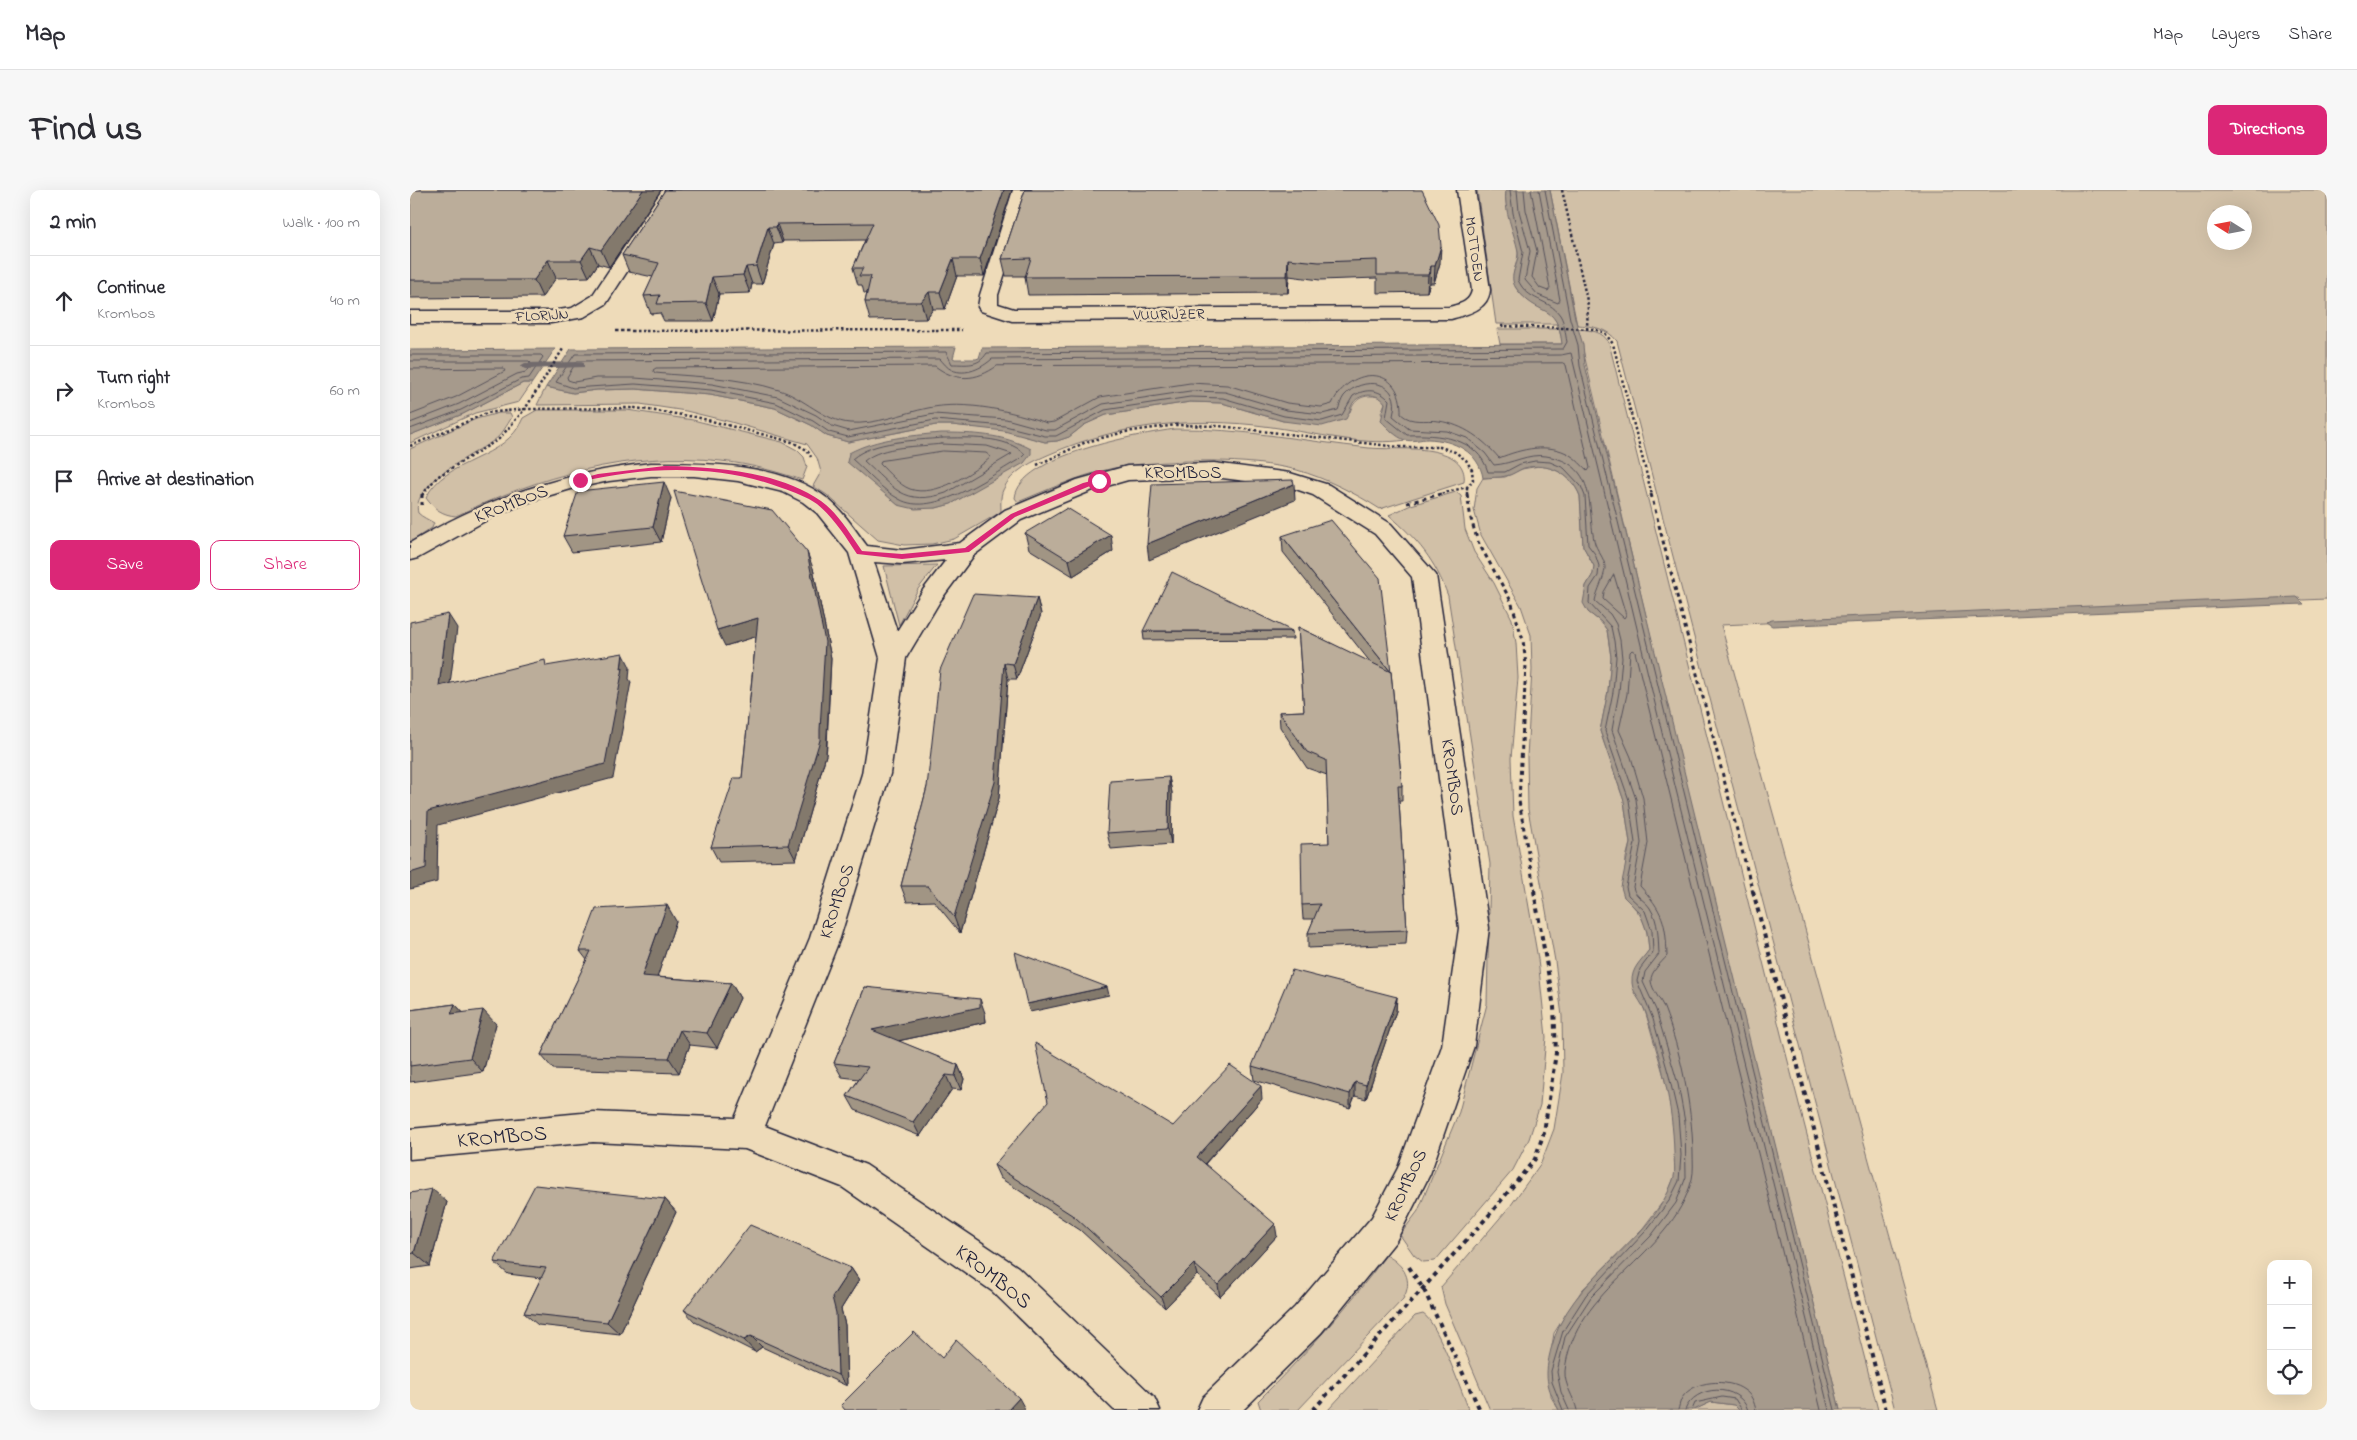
<!DOCTYPE html>
<html lang="en">
<head>
<meta charset="utf-8">
<style>
  :root { --surface:#fff; --page:#f7f7f7; --text:#2b2b33; --muted:#7c7c81; --line:#e1e1e2; --accent:#db2777 }
  body { margin:0; font-family:"Indie Flower",sans-serif; background:var(--page); color:var(--text) }
  .controls { position:absolute; right:15px; bottom:15px; display:grid; overflow:hidden; border-radius:10px; box-shadow:0 5px 20px #0002 }
  .controls button { width:45px; height:45px; display:grid; place-items:center; padding:0; border:0; border-bottom:1px solid var(--line); background:var(--surface); color:var(--text); font:25px sans-serif }
  .compass { position:absolute; left:1797px; top:15px; width:45px; height:45px; border-radius:50%; background:var(--surface); box-shadow:0 5px 20px #0002; rotate:281deg }
  .stop { position:absolute; width:15px; height:15px; margin:-11px; border:4px solid #db2777; border-radius:50%; background:#fff }
  .stop.end { background:#db2777; border-color:#fff; box-shadow:0 1px 5px #0008 }
  .list { margin:0; padding:0; list-style:none }
  h2 { display:flex; justify-content:space-between; align-items:center; height:65px; margin:0; padding:0 20px; font-size:21px }
  h2 small { font-size:16px; font-weight:400; color:var(--muted) }
  .list li { display:grid; grid-template-columns:32px 1fr auto; gap:15px; align-items:center; box-sizing:border-box; height:90px; padding:0 20px; border-top:1px solid var(--line) }
  .list b { display:block; font-size:19px; white-space:nowrap }
  .list p { margin:0; font-size:16px; white-space:nowrap; color:var(--muted) }
  .list em { font-size:16px; font-style:normal; color:var(--muted) }
  .actions { display:flex; gap:10px; padding:15px 20px }
  .actions a { flex:1; padding:11px 0; border:1px solid var(--accent); border-radius:10px; text-align:center; font-size:18px; color:var(--accent) }
  .actions .main { background:var(--accent); color:#fff }
  .icon { flex:none; width:28px; height:28px; fill:none; stroke:currentColor; stroke-width:2; stroke-linecap:round; stroke-linejoin:round }
  .map { position:relative; flex:none; width:1917px; height:1220px; overflow:hidden; border-radius:10px }
  header { display:flex; align-items:center; gap:30px; box-sizing:border-box; height:70px; padding:0 25px; background:var(--surface); border-bottom:1px solid var(--line) }
  header strong { font-size:24px }
  nav { display:flex; gap:28px; margin-inline-start:auto; font-size:18px }
  .intro { display:flex; align-items:center; justify-content:space-between; box-sizing:border-box; height:120px; padding:0 30px }
  h1 { margin:0; font-size:35px }
  .button { padding:12px 22px; border-radius:10px; background:var(--accent); color:#fff; font-size:18px; font-weight:700 }
  main { display:flex; gap:30px; padding:0 30px }
  aside { flex:1; background:var(--surface); border-radius:10px; box-shadow:0 5px 20px #0002 }
  .map>svg:first-child { display:block }
  .green { fill:#d1c0a7; stroke:#7a7171; fill-rule:evenodd }
  .water { fill:#a69a8c; stroke:#716a6c }
  .lines { fill:none; stroke-linecap:round; stroke-linejoin:round }
  .shore { stroke:#57525b; stroke-width:1 }
  .stream { fill:#716a6c; fill-rule:evenodd }
  .minor-casing { stroke:#22223b; stroke-width:3 }
  .path-far2 { stroke:#22223b; stroke-width:2.5; stroke-dasharray:2.5 2.5; stroke-linecap:butt }
  .path-far1 { stroke:#22223b; stroke-width:3; stroke-dasharray:4 4; stroke-linecap:butt }
  .path { stroke:#22223b; stroke-width:4; stroke-dasharray:4.5 4.5; stroke-linecap:butt }
  .minor { fill:#eedbb9; fill-rule:evenodd }
  .wall { fill:#a19584; stroke:#22223b }
  .shaded-wall { fill:#83796c; stroke:#22223b }
  .building { fill:#bbad9a; stroke:#22223b }
  .route { fill:#db2777 }
  .labels { text-anchor:middle; stroke-width:5; stroke-linejoin:round; paint-order:stroke }
  .far-street-label { font-size:15px; fill:#22223b; stroke:#eedbb9 }
  .street-label { font-size:18px; fill:#22223b; stroke:#eedbb9 }
  .near-street-label { font-size:21px; fill:#22223b; stroke:#eedbb9 }
</style>
</head>
<body>
<header>
<strong>Map</strong>
<nav><a>Map</a><a>Layers</a><a>Share</a></nav>
</header>
<div class="intro"><h1>Find us</h1><a class="button">Directions</a></div>
<main>
<aside>
<h2>2 min<small>Walk · 100 m</small></h2>
<ul class="list">
<li><svg class="icon" aria-label="ahead" viewBox="0 0 24 24"><path d="M12 20V5M6 11l6-6 6 6"/></svg><div><b>Continue</b><p>Krombos</p></div><em>40 m</em></li>
<li><svg class="icon" aria-label="right" viewBox="0 0 24 24"><path d="M7 20v-9h11M14 6l5 5-5 5"/></svg><div><b>Turn right</b><p>Krombos</p></div><em>60 m</em></li>
<li><svg class="icon" aria-label="arrive" viewBox="0 0 24 24"><path d="M6 21V4h12l-3 4 3 4H6"/></svg><div><b>Arrive at destination</b></div></li>
</ul>
<div class="actions"><a class="main">Save</a><a>Share</a></div>
</aside>
<div class="map">
<svg width="1917" height="1220" viewBox="0 0 1917 1220">
  <rect width="100%" height="100%" fill="#eedbb9"/>
  <filter id="ink" filterUnits="userSpaceOnUse"><feTurbulence type="fractalNoise" baseFrequency=".02" numOctaves="2"/><feDisplacementMap in="SourceGraphic" scale="10" xChannelSelector="R" yChannelSelector="G"/><feConvolveMatrix kernelMatrix="1 2 1 2 8 2 1 2 1" color-interpolation-filters="sRGB"/></filter>
  <g filter="url(#ink)">
    <g class="green">
      <path d="M1067,0H1096C1093,22 1110,43 1108,64C1107,76 1099,86 1106,98C1117,116 1140,117 1149,134H1086Z"/>
      <path d="M1140,0H1917V409L1892,410L1890,408L1311,435L1528,1220H1485L1207,151C1197,138 1182,136 1167,135ZM1804,22H1834V52H1804Z"/>
      <polygon points="1087,139 1149,139 1153,154 1090,154"/>
      <path d="M1168,139C1180,140 1193,141 1199,153L1372,848L1468,1220H1430L1265,549Z"/>
      <polygon points="113,193 122,193 109,212 65,223 0,253 0,245 53,224"/>
      <path d="M136,197L163,203L187,200L225,199L300,205L365,218L401,235L417,246L438,252L526,235H542L594,240L635,252L647,251L659,247L674,235L696,225L780,212L812,213L873,231L940,222C945,207 956,203 972,208L975,213L971,223L982,242L996,250C957,256 914,245 875,239C796,226 715,231 640,264C624,271 601,281 593,300C590,306 591,316 591,322L544,349L522,354L494,355L468,350L417,305L403,296L411,282L407,268L397,254L321,232L276,221L230,214L127,215ZM589,285L541,314L526,318L488,315L475,303Z"/>
      <path d="M127,220H217L283,230L372,252L387,260L394,267L397,277L392,290C365,281 339,274 311,271C221,260 126,287 46,326C33,325 24,319 16,308C34,268 96,271 113,228Z"/>
      <path d="M89,223H100L102,227C97,235 92,245 83,251C68,262 0,294 8,323C12,327 19,330 24,333L22,338L0,352V259L66,229Z"/>
      <path d="M765,239C830,238 894,251 959,258C982,260 1013,256 1034,264C1047,268 1056,278 1054,292L970,319C945,303 915,288 887,280C839,268 765,269 716,276C679,281 642,298 608,312L605,308C609,265 730,244 765,239Z"/>
      <path d="M1129,276C1148,278 1163,288 1170,306L1173,356L1184,376L1183,384L1176,396L1178,422L1191,432L1197,440L1201,467L1198,501L1190,541L1214,611L1220,653L1216,668L1214,707C1233,725 1237,734 1239,760L1234,767L1224,803L1231,811L1236,824L1257,897L1264,933L1265,985L1257,1006L1233,1038L1172,1100L1144,1143L1142,1156L1141,1207L1149,1220H1080L1035,1114L1031,1097L1101,1015L1131,973L1144,939L1153,883L1152,826L1145,771L1118,619L1117,567L1122,480L1121,445L1111,416L1071,345L1064,320L1067,298L1073,288L1095,287L1112,279Z"/>
      <path d="M1046,302L1051,306L1055,339L1064,362L1084,393L1102,429L1106,453L1108,488L1101,568L1103,626L1128,769L1136,847L1130,915L1119,949L1103,980L1025,1071L1013,1072L1004,1065L990,1045L1008,1021L1049,922L1077,814L1080,674L1038,406C1025,370 1008,350 979,325L1001,315Z"/>
      <polygon points="527,375 508,399 489,435 474,376"/>
      <path d="M976,1065C994,1075 1004,1090 993,1109L888,1220H851L848,1211C895,1164 937,1119 976,1065Z"/>
      <path d="M1013,1124C1027,1131 1052,1203 1059,1220H918L1005,1126Z"/>
      <polygon points="1301,1212 1324,1215 1329,1220 1284,1220"/>
    </g>
    <g class="water">
      <path d="M1096,0H1140L1165,128L1173,155L1175,175L1430,1220H1329L1324,1215L1301,1212L1284,1220H1149C1136,1196 1134,1186 1141,1159C1159,1085 1240,1057 1263,990C1266,982 1264,972 1264,963C1263,915 1251,869 1236,823C1232,812 1223,804 1222,793C1221,778 1231,771 1239,760L1237,742L1230,723L1214,707L1211,697L1220,653L1214,611L1190,541L1198,501L1201,467L1197,440L1191,432L1178,422L1173,413L1176,396L1183,384L1184,376L1173,356L1170,306C1161,283 1138,272 1114,278C1108,280 1103,285 1096,286C1089,288 1080,287 1073,288C1069,262 1044,250 1018,249C1011,249 1002,252 995,250C986,247 978,238 971,231L975,213C968,202 950,203 943,213C940,218 939,224 936,229L912,236L873,231L812,213L780,212L696,225L674,235L659,247L647,251L635,252L594,241L542,235H526L438,252L417,246L401,235L365,218L300,205L225,199L187,200L163,203L136,197L161,159L546,157L543,168L545,169H566L569,168L572,158L1152,154C1147,110 1128,129 1106,98C1097,85 1110,74 1108,61C1104,42 1093,19 1096,0Z"/>
      <polygon points="145,159 122,193 113,193 53,224 0,245 0,160"/>
      <path d="M531,243C563,243 593,244 621,259V264L614,273L541,314L526,318L505,319L488,315L437,272L439,263C467,248 500,246 531,243Z"/>
      <polygon points="1887,407 1894,414 1362,436 1356,432 1362,430"/>
    </g>
    <g class="lines">
      <g class="shore">
        <path d="M1100,0L1103,23L1113,62L1108,90C1118,112 1138,108 1150,125C1155,133 1155,143 1157,152L1153,159L577,163C568,177 557,174 542,174L536,162L165,164L146,192L163,198L225,194L301,200L366,213L403,231L419,242L438,247L525,230L595,236L635,246H646L695,220L780,207L813,208L874,226L912,231L932,225L943,206C956,198 969,199 979,210L976,228L997,245C1028,244 1068,247 1078,282H1095L1110,274L1125,271L1140,272L1154,278L1171,296L1175,306L1178,355L1185,364L1189,376L1188,386L1180,398L1179,413L1201,437L1204,451L1206,467L1203,502L1195,541L1219,610L1225,653L1216,697L1218,705L1235,721L1242,741L1243,762L1230,779L1227,791L1243,829L1259,886L1268,925L1271,965L1269,991L1259,1011L1235,1042L1176,1105L1153,1141L1141,1181L1142,1192L1153,1220"/>
        <polyline points="1107,0 1109,21 1120,61 1115,90 1128,105 1148,113 1150,110 1129,0"/>
        <polyline points="1114,0 1116,20 1127,61 1122,87 1130,98 1138,101 1140,98 1121,0"/>
        <polyline points="1135,0 1160,129 1168,155 1170,176 1425,1220"/>
        <polyline points="0,165 131,165 133,167 119,188 111,189 51,220 0,239"/>
        <polyline points="0,171 119,171 121,173 116,182 107,184 49,214 0,233"/>
        <path d="M1153,173L1156,175L1180,278L1178,281C1172,276 1167,269 1160,265C1139,252 1111,259 1089,268C1073,249 1054,235 1029,231C1015,229 1002,234 991,224C993,174 940,175 922,214L911,217L877,213L817,195L780,193L690,207L644,232L637,233C601,221 556,210 518,218C493,223 466,235 440,233C414,231 393,207 369,200C329,187 286,187 245,183L243,180L246,178L525,176C546,192 566,191 587,176Z"/>
        <polyline points="0,179 93,178 95,181 46,207 0,225"/>
        <path d="M532,248C558,248 595,245 615,264L610,269C581,285 523,329 489,309C472,300 457,282 442,269C464,250 504,251 532,248Z"/>
        <path d="M532,254L577,256L602,264L536,303C494,317 483,297 454,271C473,255 508,257 532,254Z"/>
        <path d="M533,261L576,263L581,267C563,283 525,308 500,299C489,295 478,282 470,274L471,271Z"/>
        <polygon points="1204,385 1216,425 1214,428 1193,409 1194,402"/>
        <path d="M1159,1220L1151,1202L1147,1182L1155,1147L1181,1107L1241,1046L1266,1013L1276,987L1275,932L1268,894L1246,820L1233,792L1235,782L1249,764C1248,748 1249,732 1240,718C1235,710 1225,707 1223,697L1231,653L1226,609L1202,540L1209,502L1212,468L1210,450L1206,434L1200,424L1185,411C1187,400 1194,390 1195,378C1195,367 1186,361 1184,350C1177,314 1187,274 1136,266C1118,263 1102,274 1084,275L1075,263L1057,248L1037,241L999,239L983,226C993,188 951,186 934,206C931,210 930,215 928,220L912,224L876,220L815,202L780,201L693,214L645,240H636L596,229L524,224L439,241L422,236L406,225L368,207L302,194L225,188H186L164,192L158,190L157,187L167,171L530,169C533,172 537,178 542,180C556,186 572,178 582,169L1151,165L1161,163L1254,551L1419,1220"/>
        <path d="M1167,1220C1164,1207 1154,1195 1155,1181C1163,1097 1262,1067 1282,989C1284,981 1283,971 1283,963C1282,916 1271,862 1254,818C1251,810 1242,800 1241,791C1240,782 1252,772 1257,766C1256,732 1253,721 1230,696L1238,653L1233,608L1221,567L1209,540L1217,504L1220,462L1222,460L1225,462L1411,1220"/>
        <path d="M1268,1220C1269,1217 1270,1211 1272,1208C1283,1190 1318,1188 1334,1200C1342,1205 1344,1212 1346,1220"/>
        <path d="M1275,1220C1285,1194 1329,1193 1338,1220"/>
        <polyline points="1282,1220 1285,1213 1312,1207 1325,1209 1332,1220"/>
      </g>
      <polygon class="stream" points="170,172 174,173 174,177 115,179 110,176 115,173"/>
      <g class="minor-casing">
        <g id="minor">
          <polygon points="252,0 270,0 196,114 174,127 141,133 0,133 0,121 141,121 162,118 182,106"/>
          <path d="M603,0H621L588,105V114L604,119L1039,117C1050,114 1060,112 1062,100L1047,0H1065L1080,100C1078,120 1058,124 1041,129L602,131L571,121L568,117L570,105Z"/>
          <path d="M241,273C296,273 373,273 418,309C434,322 445,340 457,356L492,360L550,353L595,320L667,290L717,276L804,273L880,283L919,295L981,334L1026,385L1079,738L1064,856L1020,984L986,1051L911,1143L833,1220H787L793,1207L885,1117L962,1027L988,978L1032,856L1049,738L1002,387L965,344L903,305L877,296L804,287L718,290L683,300L611,330L564,365L530,411L496,468L480,584L430,748L355,936L456,975L608,1077L744,1207L750,1220H704L582,1101L432,997L335,959L183,952L0,969V939L183,922L325,928L400,748L452,584L470,468L439,363L407,323L393,312L373,302L328,291L284,286H241L199,291L161,299L124,310L84,326L8,368L0,370V353C78,307 152,283 241,273ZM536,370L513,400L487,441L464,372L492,374Z"/>
        </g>
      </g>
      <g class="path-far2">
        <polyline points="1152,0 1178,115 1177,138"/>
        <polyline points="1091,136 1184,139 1195,143 1203,154 1242,305"/>
        <polyline points="206,141 552,140"/>
        <polyline points="0,256 77,223 115,219 153,159"/>
        <polyline points="627,275 676,252 715,242 766,235 809,236 988,257 1030,257 1045,262 1056,270 1062,280 1063,290 1057,297 1026,305"/>
        <polyline points="1057,297 1057,305"/>
        <polyline points="12,305 27,287 89,249 115,219 225,218 286,227 382,252 397,260 401,267"/>
      </g>
      <g class="path-far1">
        <polyline points="12,304 12,315"/>
        <polyline points="1057,304 1061,329 1068,352 1101,411 1113,450 1116,475 1109,611 1125,703"/>
        <polyline points="1241,304 1343,703"/>
        <polyline points="997,313 1031,304"/>
      </g>
      <g class="path">
        <polyline points="1343,701 1476,1220"/>
        <polyline points="999,1077 1014,1100 1070,1220"/>
        <polyline points="903,1220 1080,1024 1125,969 1134,942 1146,863 1144,817 1124,701"/>
      </g>
      <use href="#minor" class="minor"/>
    </g>
    <g class="wall">
      <polygon points="0,0 251,0 199,77 188,74 179,87 146,88 132,107 0,108"/>
      <polygon points="255,0 602,0 574,86 547,86 535,119 523,119 516,129 460,130 455,112 457,103 454,103 452,95 448,95 443,78 455,50 373,51 372,53 364,54 352,94 342,94 340,103 309,104 303,131 254,131 250,123 241,124 234,106 243,87 219,82 212,65"/>
      <polygon points="615,0 1030,73 1024,93 1020,93 1017,102 967,103 967,88 910,90 879,86 878,103 618,105 615,87 615,86 596,86 592,69"/>
      <polygon points="261,308 251,352 162,362 153,346"/>
      <polygon points="615,343 703,361 663,386 619,359"/>
      <polygon points="872,346 981,482 992,596 992,611 989,611 997,740 996,754 898,758 898,743 904,729 893,729 892,715 919,653 917,585 897,578 870,537 869,522 894,521 888,437 961,473 873,362"/>
      <polygon points="403,378 421,468 417,556 416,565 386,670 309,672 301,657 332,588 346,446 315,456"/>
      <polygon points="627,408 631,424 607,489 598,489 589,608 550,743 524,711 497,712 491,696 517,597"/>
      <polygon points="733,441 882,441 883,449 734,450"/>
      <polygon points="759,587 762,603 761,654 701,659 697,643"/>
      <polygon points="266,731 247,787 321,793 330,808 307,858 280,855 269,883 143,879 131,865 177,770 170,761"/>
      <polygon points="455,797 575,823 576,832 488,851 548,875 554,889 551,900 542,899 510,946 445,920 437,906 449,889 432,887 424,873"/>
      <polygon points="987,807 986,821 956,909 945,906 940,918 844,890 842,876"/>
      <polygon points="45,814 52,822 86,834 73,882 0,892 0,820"/>
      <polygon points="852,909 795,974 867,1046 810,1107 787,1085 755,1118 670,1040 590,988 584,975 763,936"/>
      <polygon points="0,1003 37,1012 20,1076 0,1079"/>
      <polygon points="255,1009 266,1022 210,1144 128,1135 114,1123 131,1088 98,1084 84,1072"/>
      <polygon points="441,1078 449,1090 431,1119 435,1135 437,1196 352,1157 345,1162 285,1132 274,1120"/>
    </g>
    <g class="shaded-wall">
      <polygon points="233,0 251,0 199,77 191,60"/>
      <polygon points="594,0 602,0 574,86 570,69"/>
      <polygon points="367,34 373,51 372,53 366,37"/>
      <polygon points="358,37 364,54 352,94 346,76"/>
      <polygon points="1031,56 1030,73 1024,93 1025,76"/>
      <polygon points="180,57 188,74 179,87 171,70"/>
      <polygon points="543,69 547,86 535,119 530,102"/>
      <polygon points="878,69 879,86 878,103 877,86"/>
      <polygon points="138,70 146,88 132,107 124,90"/>
      <polygon points="1021,76 1020,93 1017,102 1018,85"/>
      <polygon points="336,77 342,94 340,103 333,85"/>
      <polygon points="302,87 309,104 303,131 296,113"/>
      <polygon points="519,102 523,119 516,129 511,112"/>
      <polygon points="254,292 261,308 251,352 243,337"/>
      <polygon points="884,294 885,310 739,370 737,354"/>
      <polygon points="701,345 703,361 663,386 659,370"/>
      <polygon points="397,362 403,378 421,468 416,565 386,670 378,655"/>
      <polygon points="627,408 631,424 607,489 603,474"/>
      <polygon points="38,424 47,438 38,510 29,496"/>
      <polygon points="348,428 355,444 315,456 307,440"/>
      <polygon points="213,463 220,477 219,489 221,492 203,588 28,635 27,692 0,699 0,683 18,621 211,479"/>
      <polygon points="594,473 598,489 589,608 550,743 544,727"/>
      <polygon points="759,587 762,603 761,654 758,639"/>
      <polygon points="257,715 266,731 243,800 232,786"/>
      <polygon points="321,793 330,808 307,858 297,843"/>
      <polygon points="697,797 699,805 620,822 617,814"/>
      <polygon points="987,807 986,821 956,909 956,895"/>
      <polygon points="570,809 575,823 576,832 469,855 462,840"/>
      <polygon points="45,814 58,828 41,824"/>
      <polygon points="73,820 86,834 73,882 60,868"/>
      <polygon points="270,840 280,855 269,883 259,868"/>
      <polygon points="548,875 554,889 551,900 545,886"/>
      <polygon points="536,885 542,899 510,946 503,932"/>
      <polygon points="945,892 945,906 940,918 940,904"/>
      <polygon points="851,896 852,909 789,980 787,967"/>
      <polygon points="22,999 37,1012 20,1076 4,1063"/>
      <polygon points="255,1009 266,1022 210,1144 197,1132"/>
      <polygon points="865,1034 867,1046 810,1107 808,1095"/>
      <polygon points="784,1074 787,1085 755,1118 751,1107"/>
      <polygon points="441,1078 449,1090 431,1119 435,1135 437,1196 428,1185 422,1107"/>
      <polygon points="341,1146 352,1157 345,1162 334,1150"/>
      <polygon points="609,1208 615,1219 614,1220 598,1220"/>
    </g>
    <g class="building">
      <polygon points="0,0 233,0 191,60 180,57 171,70 138,70 124,90 0,90"/>
      <polygon points="255,0 594,0 570,69 543,69 530,102 519,102 511,112 455,112 461,86 449,86 453,78 443,78 463,33 367,34 366,37 358,37 346,76 336,77 333,85 302,87 296,113 247,114 250,105 234,106 249,73 212,65"/>
      <polygon points="615,0 1012,0 1029,35 1031,56 1025,76 1021,76 1018,85 967,85 967,70 909,72 878,69 877,86 615,87 621,68 592,69"/>
      <polygon points="883,290 884,294 737,354 742,294"/>
      <polygon points="254,292 243,337 153,346 168,301"/>
      <polygon points="264,301 362,320 397,362 415,452 410,540 410,550 378,655 301,657 324,588 332,588 348,428 307,440"/>
      <polygon points="657,318 701,345 659,370 615,343"/>
      <polygon points="921,330 970,388 981,482 872,346"/>
      <polygon points="762,382 882,441 733,441"/>
      <polygon points="563,404 627,408 603,474 594,473 585,592 544,727 518,696 491,696 517,597 530,480"/>
      <polygon points="38,424 29,496 135,470 136,476 213,463 211,479 213,478 195,574 18,621 16,678 0,683 0,432"/>
      <polygon points="888,437 981,482 992,596 988,596 997,740 898,743 910,714 892,715 891,654 919,653 916,570 897,562 869,522 894,521"/>
      <polygon points="759,587 758,639 697,643 700,591"/>
      <polygon points="257,715 232,786 321,793 297,843 270,840 259,868 131,865 181,761 170,761 186,719"/>
      <polygon points="605,762 697,797 617,814"/>
      <polygon points="882,780 987,807 956,895 945,892 940,904 842,876"/>
      <polygon points="455,797 570,809 570,817 462,840 548,875 545,886 536,885 503,932 437,906 458,877 424,873"/>
      <polygon points="45,814 41,824 73,820 60,868 0,876 0,820"/>
      <polygon points="625,853 763,936 820,875 851,896 787,967 865,1034 808,1095 784,1074 751,1107 665,1027 584,975 638,912"/>
      <polygon points="125,995 255,1009 197,1132 114,1123 136,1078 84,1072"/>
      <polygon points="22,999 4,1063 0,1064 0,1003"/>
      <polygon points="340,1035 441,1078 422,1107 426,1123 428,1185 341,1146 334,1150 274,1120"/>
      <polygon points="504,1142 532,1168 546,1150 609,1208 598,1220 435,1220 431,1215"/>
    </g>
  </g>
  <path class="route" d="M255,276C305,277 368,281 411,311C428,323 440,344 452,361L492,364L555,358L601,324L673,293L689,289L692,291L605,327L559,362L492,369L447,364C436,347 423,327 407,314C397,307 384,302 372,298C309,274 235,276 170,292L166,290L188,284Z"/>
  <g class="labels">
    <g class="far-street-label">
      <text transform="translate(1065 59) rotate(82)" y="5">MOTTOEN</text>
      <text transform="translate(759 124) rotate(-1)" y="5">VUURIJZER</text>
      <text transform="translate(132 125) rotate(-3)" y="5">FLORIJN</text>
    </g>
    <g class="street-label">
      <text x="773" y="288">KROMBOS</text>
      <text transform="translate(101 313) rotate(-21)" y="6">KROMBOS</text>
      <text transform="translate(1043 587) rotate(82)" y="6">KROMBOS</text>
      <text transform="translate(426 711) rotate(-72)" y="6">KROMBOS</text>
      <text transform="translate(995 995) rotate(-65)" y="6">KROMBOS</text>
    </g>
    <g class="near-street-label">
      <text transform="translate(92 946) rotate(-5)" y="7">KROMBOS</text>
      <text transform="translate(584 1086) rotate(38)" y="7">KROMBOS</text>
    </g>
  </g>
</svg>
<div class="controls">
<button>+</button>
<button>−</button>
<button><svg class="icon" aria-label="locate" viewBox="0 0 24 24"><circle cx="12" cy="12" r="6"/><path d="M12 2v4M12 18v4M2 12h4M18 12h4"/></svg></button>
</div>
<svg class="compass" viewBox="-18 -18 36 36"><path d="M0-13l5 13h-10z" fill="#e53935"/><path d="M0 13l5-13h-10z" fill="#7c7c81"/></svg>
<div class="stop" style="left:689px;top:291px"></div>
<div class="stop end" style="left:170px;top:290px"></div>
</div>
</main>
</body>
</html>
